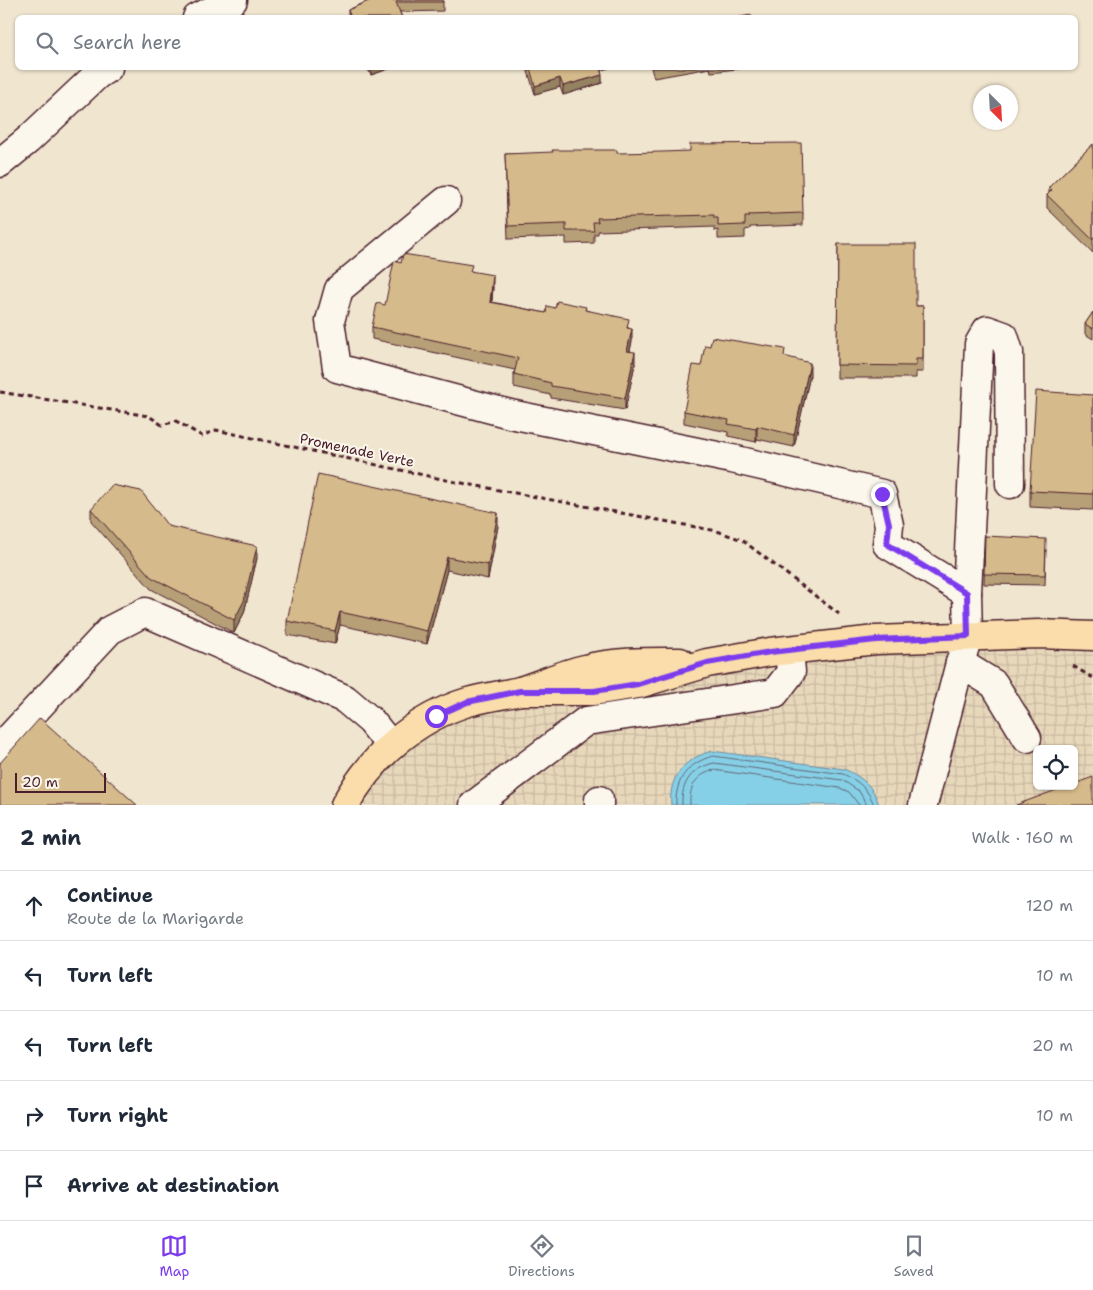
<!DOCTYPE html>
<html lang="en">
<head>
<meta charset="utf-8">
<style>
  :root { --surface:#fff; --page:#f6f6f7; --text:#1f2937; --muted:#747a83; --line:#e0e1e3; --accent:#7c3aed }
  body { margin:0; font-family:"Shantell Sans",sans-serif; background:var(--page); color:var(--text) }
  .controls { position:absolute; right:15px; bottom:15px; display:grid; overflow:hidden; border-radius:8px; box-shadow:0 1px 4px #0004 }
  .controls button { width:45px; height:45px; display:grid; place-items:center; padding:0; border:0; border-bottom:1px solid var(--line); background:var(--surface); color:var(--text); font:25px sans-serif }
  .compass { position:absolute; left:973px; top:85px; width:45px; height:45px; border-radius:50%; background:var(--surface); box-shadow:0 1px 4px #0004; rotate:156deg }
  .scale { position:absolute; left:15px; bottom:12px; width:91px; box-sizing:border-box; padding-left:5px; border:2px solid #4a1f2b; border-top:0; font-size:14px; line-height:18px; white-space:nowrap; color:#4a1f2b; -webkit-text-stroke:4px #fbf7ec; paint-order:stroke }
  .stop { position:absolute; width:15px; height:15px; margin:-11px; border:4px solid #7c3aed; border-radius:50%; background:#fff }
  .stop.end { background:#7c3aed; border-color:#fff; box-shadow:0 1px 5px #0008 }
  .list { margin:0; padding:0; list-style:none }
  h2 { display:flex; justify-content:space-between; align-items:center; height:65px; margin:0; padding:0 20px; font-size:21px }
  h2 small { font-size:16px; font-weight:400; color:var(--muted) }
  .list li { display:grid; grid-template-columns:32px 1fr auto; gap:15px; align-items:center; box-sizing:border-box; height:70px; padding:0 20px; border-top:1px solid var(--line) }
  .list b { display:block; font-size:19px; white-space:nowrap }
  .list p { margin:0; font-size:16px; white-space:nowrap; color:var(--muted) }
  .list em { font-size:16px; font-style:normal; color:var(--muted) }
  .icon { flex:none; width:28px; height:28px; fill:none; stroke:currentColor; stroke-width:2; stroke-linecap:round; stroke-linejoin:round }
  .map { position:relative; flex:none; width:1093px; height:805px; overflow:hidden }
  .search { position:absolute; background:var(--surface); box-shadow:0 1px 4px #0004; left:15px; right:15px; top:15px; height:55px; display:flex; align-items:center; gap:12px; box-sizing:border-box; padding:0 18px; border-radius:8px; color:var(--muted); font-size:19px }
  .sheet { height:415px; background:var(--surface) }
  nav { display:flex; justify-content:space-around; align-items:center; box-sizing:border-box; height:70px; border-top:1px solid var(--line); background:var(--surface); font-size:14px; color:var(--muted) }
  nav a { display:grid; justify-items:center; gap:2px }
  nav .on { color:var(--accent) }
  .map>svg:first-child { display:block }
  .industrial { fill:url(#industrial-grid); fill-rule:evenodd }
  .water { fill:#86d0e7; stroke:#6e899c }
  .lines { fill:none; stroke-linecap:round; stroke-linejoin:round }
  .shore { stroke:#626676; stroke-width:1 }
  .minor-casing { stroke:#4a1f2b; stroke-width:31 }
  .major-casing { stroke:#4a1f2b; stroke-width:31 }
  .path { stroke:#4a1f2b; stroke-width:3; stroke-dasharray:5 4; stroke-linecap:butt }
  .minor { stroke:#fbf7ec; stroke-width:28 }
  .major { stroke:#faddab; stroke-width:28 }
  .wall { fill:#b7a078; stroke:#4a1f2b }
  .shaded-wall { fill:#958261; stroke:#4a1f2b }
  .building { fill:#d5ba8b; stroke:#4a1f2b }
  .route { stroke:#7c3aed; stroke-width:6 }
  .labels { text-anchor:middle; stroke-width:4; stroke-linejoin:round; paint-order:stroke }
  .street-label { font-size:14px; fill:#4a1f2b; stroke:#fbf7ec }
</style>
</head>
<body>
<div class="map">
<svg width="1093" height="805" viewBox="0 0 1093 805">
  <defs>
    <pattern id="industrial-grid" width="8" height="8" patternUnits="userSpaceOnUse" patternTransform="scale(1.25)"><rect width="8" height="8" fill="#e8d8bb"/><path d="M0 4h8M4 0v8" fill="none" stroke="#c8b9a1"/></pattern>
  </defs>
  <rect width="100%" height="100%" fill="#f0e5cf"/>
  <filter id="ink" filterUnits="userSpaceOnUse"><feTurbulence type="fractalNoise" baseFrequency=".02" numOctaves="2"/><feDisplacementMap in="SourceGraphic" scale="10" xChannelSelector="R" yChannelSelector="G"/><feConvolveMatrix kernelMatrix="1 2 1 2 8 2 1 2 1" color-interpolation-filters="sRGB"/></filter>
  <g filter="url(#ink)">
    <path class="industrial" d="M1093,647V805H352L357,786L484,687L917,648ZM1037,749H1074V786H1037Z"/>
    <path class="water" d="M712,751L844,769C862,777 873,786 879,805H671C668,776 686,758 712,751Z"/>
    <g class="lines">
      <g class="shore">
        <path d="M676,805C675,779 688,763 713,756L843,774C859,781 868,789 874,805"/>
        <path d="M682,805C681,782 692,768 714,763L842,780L859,791L867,805"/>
        <path d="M690,805C689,786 696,775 714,770L840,788L849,792L859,805"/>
      </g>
      <g class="minor-casing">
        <g id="minor">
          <polyline points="197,18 233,0"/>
          <polyline points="0,163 28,140 97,75 108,68"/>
          <polyline points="446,201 339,289 330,321 337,368 510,414 732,459 882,494 889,525 887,544 967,593"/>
          <polyline points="960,663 968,636 967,593 979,344 987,330 1004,336 1009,352 1010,484"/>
          <polyline points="0,748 110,630 145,612 345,699 371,721 391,746"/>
          <polyline points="599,800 599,805"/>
          <polyline points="474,805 586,721 775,693 791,672 789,650"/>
          <polyline points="923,805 960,663 994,684 1027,738"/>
        </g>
      </g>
      <g class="major-casing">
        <g id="major">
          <polyline points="520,691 593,691 638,684 707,663 770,652 876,640 1038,634 1093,636"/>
          <path d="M345,805C371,757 415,718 468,702C485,697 503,695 520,691C542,684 563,674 585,669C616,661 649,662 680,662"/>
        </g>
      </g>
      <g class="path">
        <polyline points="0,392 149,416 162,425 176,421 202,436 216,430 451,481 717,531 742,540 839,614"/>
        <polyline points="1073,666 1093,678"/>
      </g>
      <use href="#minor" class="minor"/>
      <use href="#major" class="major"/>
    </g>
    <g class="wall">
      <polygon points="371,0 443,0 443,11 400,12 402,18 348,18 348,10"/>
      <polygon points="367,68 391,68 371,75"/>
      <polygon points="527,68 609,68 601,70 602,83 563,95 560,87 535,94"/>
      <polygon points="651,68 745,68 711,72 710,68 654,78"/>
      <polygon points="1093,144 1093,253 1047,208 1047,195 1049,193 1049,187"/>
      <polygon points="617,153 803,213 803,225 750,227 750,229 745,230 745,238 718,239 718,230 714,231 714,227 598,231 598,234 594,234 594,243 566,244 566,237 508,239 505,154"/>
      <polygon points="838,244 916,306 923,306 923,372 916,372 916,378 837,378"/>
      <polygon points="472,271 493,287 492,302 546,313 555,308 586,310 629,328 632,341 630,351 635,364 625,410 551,398 551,395 514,387 514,374 515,370 372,339 372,327 385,305"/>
      <polygon points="1093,312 1093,339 1085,334 1085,324"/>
      <polygon points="785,357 810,375 794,447 757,439 756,442 728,436 728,432 684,423 684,411 701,366"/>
      <polygon points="1093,395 1093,510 1030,507 1030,491"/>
      <polygon points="91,509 168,526 257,558 244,613 234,633 151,589 91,521"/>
      <polygon points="498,526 488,579 447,570 427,644 340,625 335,644 287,635 287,621"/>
      <polygon points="985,536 1046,549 1045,585 984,584"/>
    </g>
    <g class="shaded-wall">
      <polygon points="371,68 391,68 371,75"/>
      <polygon points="598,68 609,68 598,70"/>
      <polygon points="602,75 602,83 563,95 563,86"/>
      <polygon points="560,78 560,87 535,94 535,86"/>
      <polygon points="493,275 493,287 490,314 490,302"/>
      <polygon points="632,329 632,341 627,363 627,351"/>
      <polygon points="635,352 635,364 625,410 625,398"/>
      <polygon points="810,363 810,375 794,447 794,435"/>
      <polygon points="757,426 757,439 756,442 756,429"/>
      <polygon points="498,513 498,526 488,579 488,565"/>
      <polygon points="257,546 257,558 244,613 234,633 234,620"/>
      <polygon points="447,557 447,570 427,644 427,631"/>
      <polygon points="340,612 340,625 335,644 335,631"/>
    </g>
    <g class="building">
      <polygon points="371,0 443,0 443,2 396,2 402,18 351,18 348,10"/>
      <polygon points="751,15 751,18 735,18"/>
      <polygon points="530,68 600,68 602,75 563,86 560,78 535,86"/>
      <polygon points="801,143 803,213 749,215 750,217 745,217 745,225 718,226 718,218 714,218 714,215 597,218 598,222 593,222 594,231 566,231 566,224 508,226 505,154 553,152 552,150 617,150 617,153 662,152 690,151 690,144"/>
      <polygon points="1093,144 1093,240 1047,195 1052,190 1049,187"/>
      <polygon points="838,244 916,244 916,306 923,306 923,359 916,359 916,366 837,365"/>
      <polygon points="403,254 472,265 470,271 493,275 490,302 546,313 547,306 555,308 557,301 586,307 585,310 629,319 627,328 632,329 627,351 635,352 625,398 551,386 551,383 514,374 518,358 372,327 377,303 385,305 394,261 401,263"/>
      <polygon points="1093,312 1093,329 1085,324"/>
      <polygon points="712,337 785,349 784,356 810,363 794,435 757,426 756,429 728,424 729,420 684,411 693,365 701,366 705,345 710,346"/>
      <polygon points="1036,391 1093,395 1093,494 1030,491"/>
      <polygon points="318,474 498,513 488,565 447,557 427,631 340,612 335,631 287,621"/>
      <polygon points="112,485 141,491 168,526 257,546 244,601 234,620 151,577 91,509"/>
      <polygon points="985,536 1046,539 1045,575 984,574"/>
      <polygon points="40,718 137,805 0,805 0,763"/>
      <polygon points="1093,777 1093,805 1016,805 1067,786 1074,786 1074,784"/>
    </g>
  </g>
  <g class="lines" filter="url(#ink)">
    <polyline class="route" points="436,716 467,702 520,691 594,691 638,684 707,663 770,652 876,640 968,636 967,593 887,544 889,524 882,494"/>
  </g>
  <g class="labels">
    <g class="street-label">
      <text transform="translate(357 450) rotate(12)" y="5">Promenade Verte</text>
    </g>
  </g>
</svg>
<div class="controls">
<button><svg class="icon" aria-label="locate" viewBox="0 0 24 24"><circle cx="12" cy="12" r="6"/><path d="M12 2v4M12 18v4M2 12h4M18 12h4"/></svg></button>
</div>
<svg class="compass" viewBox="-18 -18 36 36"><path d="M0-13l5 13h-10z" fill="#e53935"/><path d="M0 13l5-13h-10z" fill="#747a83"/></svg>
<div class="scale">20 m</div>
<div class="stop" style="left:436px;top:716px"></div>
<div class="stop end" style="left:882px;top:494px"></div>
<div class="search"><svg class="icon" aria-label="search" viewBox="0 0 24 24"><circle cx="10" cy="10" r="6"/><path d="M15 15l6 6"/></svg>Search here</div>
</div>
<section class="sheet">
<h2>2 min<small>Walk · 160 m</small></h2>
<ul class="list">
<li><svg class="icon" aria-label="ahead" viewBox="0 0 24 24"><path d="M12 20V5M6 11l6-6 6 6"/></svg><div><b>Continue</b><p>Route de la Marigarde</p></div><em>120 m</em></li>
<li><svg class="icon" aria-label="left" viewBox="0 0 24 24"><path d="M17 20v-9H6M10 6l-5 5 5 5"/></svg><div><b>Turn left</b></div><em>10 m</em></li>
<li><svg class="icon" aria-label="left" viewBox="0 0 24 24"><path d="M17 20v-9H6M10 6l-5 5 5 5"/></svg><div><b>Turn left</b></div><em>20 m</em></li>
<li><svg class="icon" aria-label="right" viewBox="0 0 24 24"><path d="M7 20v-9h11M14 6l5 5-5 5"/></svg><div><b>Turn right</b></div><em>10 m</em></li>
<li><svg class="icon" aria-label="arrive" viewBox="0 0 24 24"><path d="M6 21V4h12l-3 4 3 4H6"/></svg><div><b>Arrive at destination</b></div></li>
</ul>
</section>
<nav>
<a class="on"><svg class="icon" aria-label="map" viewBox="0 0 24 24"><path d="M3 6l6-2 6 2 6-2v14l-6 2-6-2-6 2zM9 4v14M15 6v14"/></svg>Map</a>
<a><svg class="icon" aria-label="directions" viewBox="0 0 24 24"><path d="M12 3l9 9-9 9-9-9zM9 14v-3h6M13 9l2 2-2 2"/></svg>Directions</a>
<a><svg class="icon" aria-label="saved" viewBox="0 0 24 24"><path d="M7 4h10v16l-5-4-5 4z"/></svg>Saved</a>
</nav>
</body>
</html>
